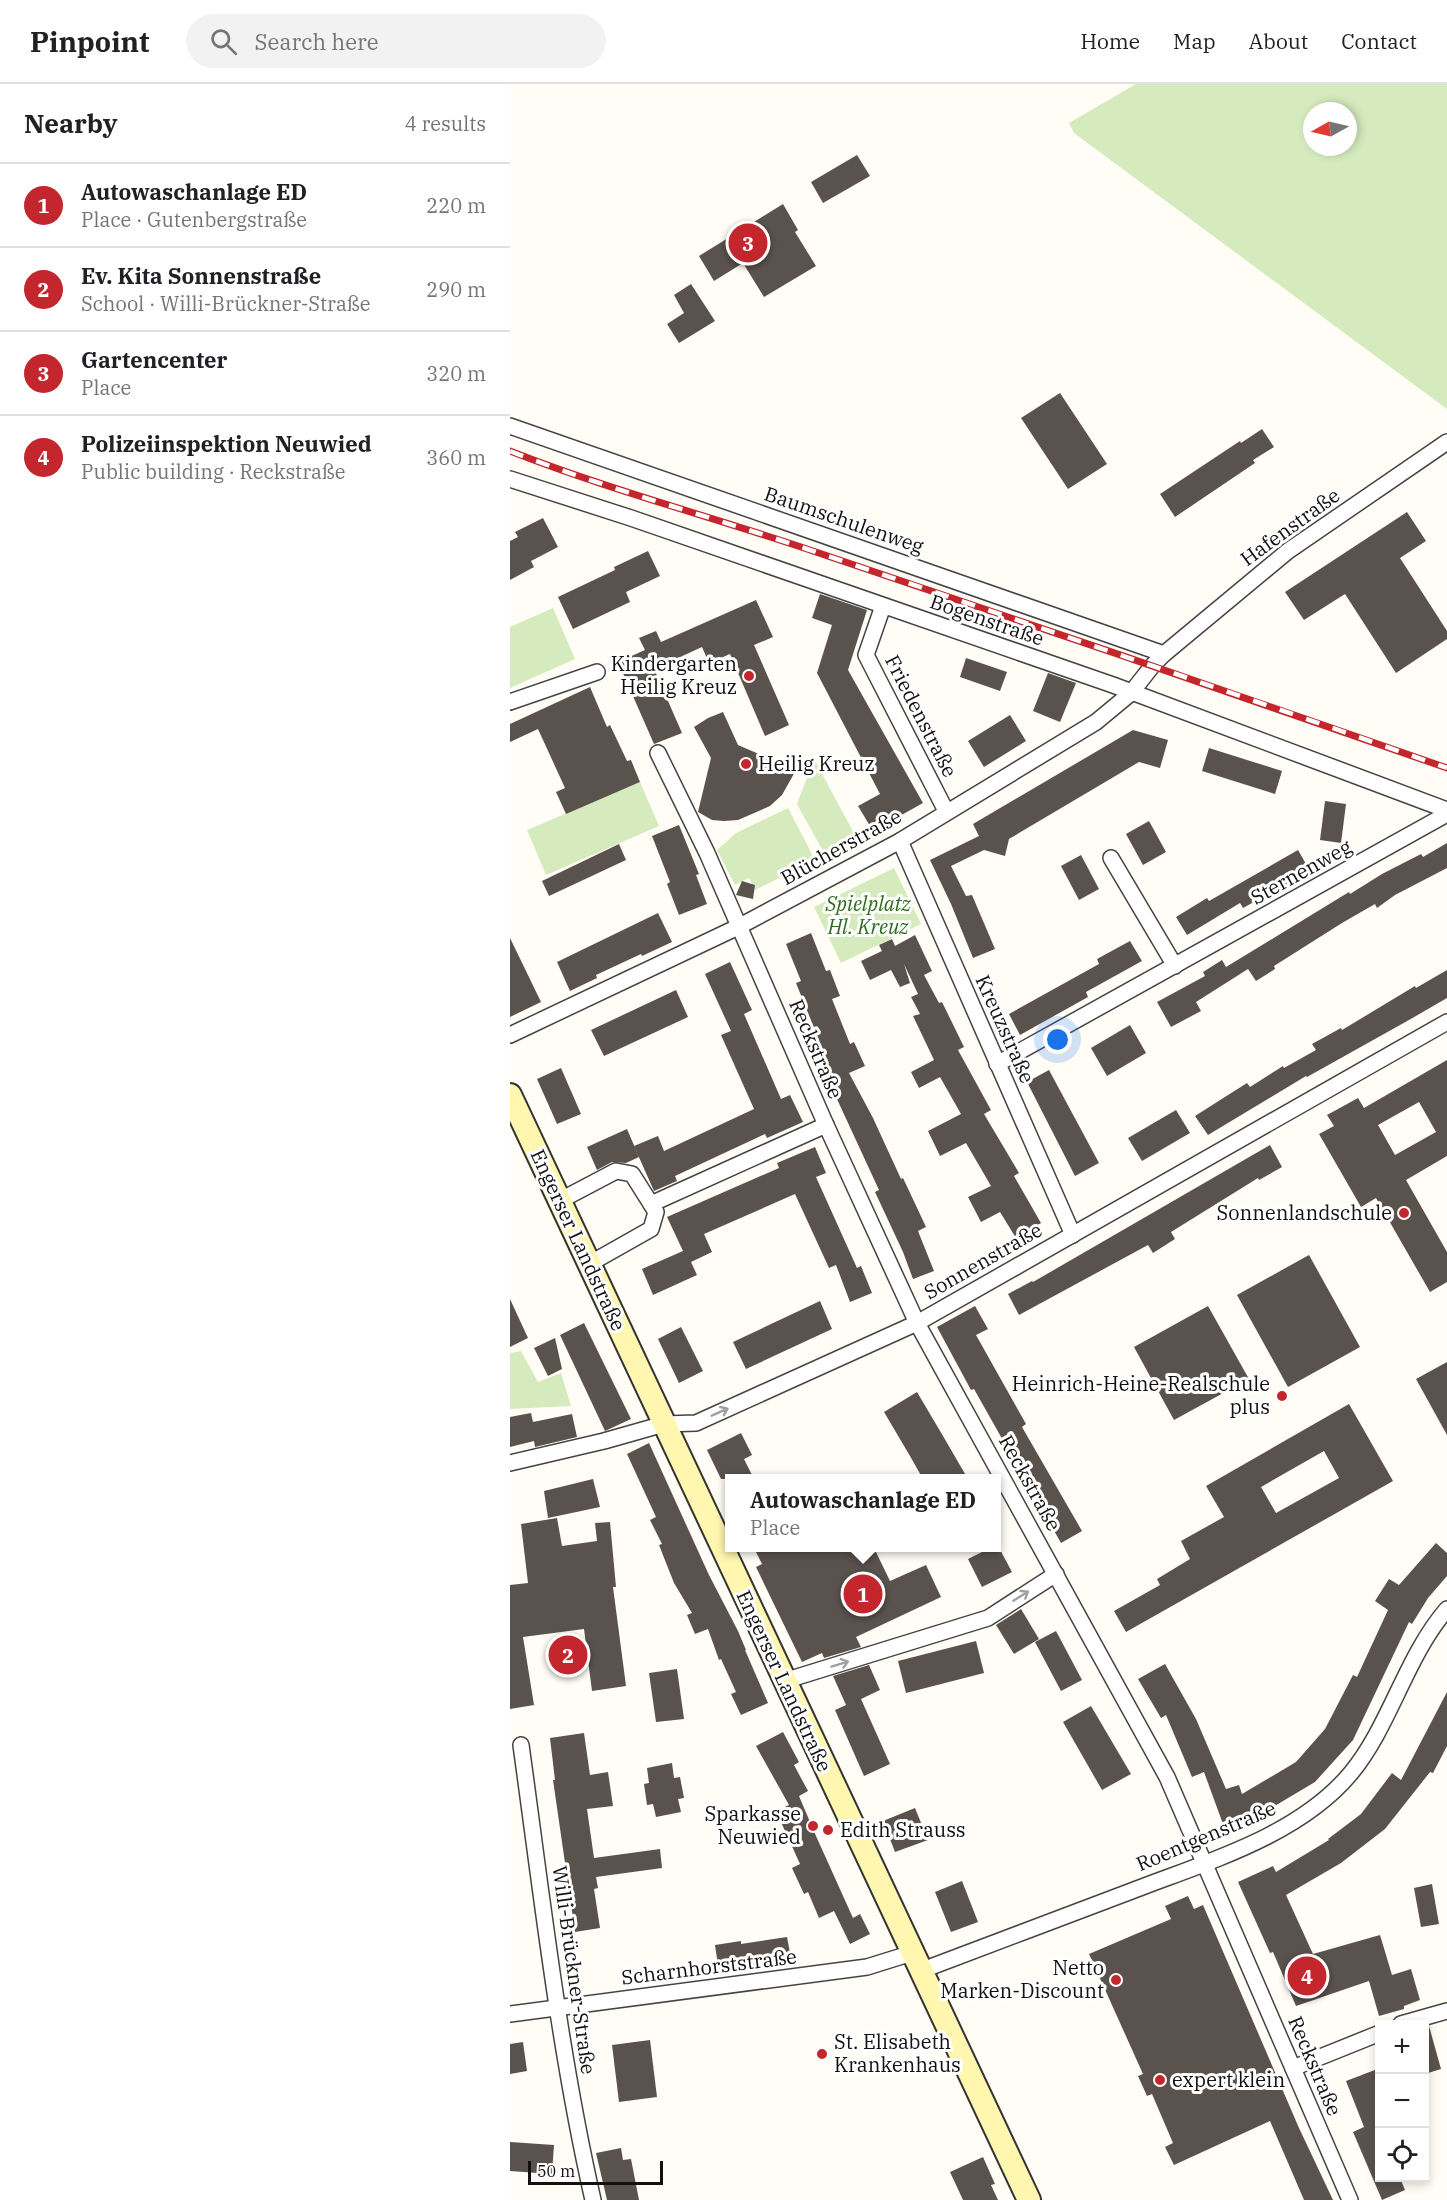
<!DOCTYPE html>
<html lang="en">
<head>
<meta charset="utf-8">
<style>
  :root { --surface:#fff; --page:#f2f2f2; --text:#202124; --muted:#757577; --line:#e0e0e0; --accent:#c4262e }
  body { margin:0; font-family:"IBM Plex Serif",serif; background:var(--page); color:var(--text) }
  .controls { position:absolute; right:18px; bottom:18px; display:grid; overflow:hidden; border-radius:0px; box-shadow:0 3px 9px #0003 }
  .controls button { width:54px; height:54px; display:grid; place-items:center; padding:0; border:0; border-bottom:2px solid var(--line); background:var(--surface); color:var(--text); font:30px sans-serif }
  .compass { position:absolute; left:793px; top:18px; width:54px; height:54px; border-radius:50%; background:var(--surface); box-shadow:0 3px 9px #0003; rotate:262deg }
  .scale { position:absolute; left:18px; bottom:15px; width:135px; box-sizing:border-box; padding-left:6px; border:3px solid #111; border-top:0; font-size:16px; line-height:21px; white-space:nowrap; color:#111; -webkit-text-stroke:4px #fff; paint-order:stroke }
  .you { position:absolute; left:548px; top:956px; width:21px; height:21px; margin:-15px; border:4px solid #fff; border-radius:50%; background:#1a73e8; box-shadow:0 0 0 9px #1a73e833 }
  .badge { display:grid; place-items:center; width:39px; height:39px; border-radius:50%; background:var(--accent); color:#fff; font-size:20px; font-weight:700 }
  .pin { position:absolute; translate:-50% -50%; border:3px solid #fff; box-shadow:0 2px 6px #0006 }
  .popup { position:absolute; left:215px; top:1390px; width:276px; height:78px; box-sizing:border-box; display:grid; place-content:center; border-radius:0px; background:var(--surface); filter:drop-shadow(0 2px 4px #0005); font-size:20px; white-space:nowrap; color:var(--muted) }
  .popup b { font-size:22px; color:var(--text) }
  .popup::after { content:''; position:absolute; left:50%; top:100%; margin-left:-12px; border:12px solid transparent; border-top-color:var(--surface) }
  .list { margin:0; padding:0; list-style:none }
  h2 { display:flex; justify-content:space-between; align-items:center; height:78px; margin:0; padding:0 24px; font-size:26px }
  h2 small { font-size:20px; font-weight:400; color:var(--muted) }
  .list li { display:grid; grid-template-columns:39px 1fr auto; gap:18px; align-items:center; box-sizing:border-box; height:84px; padding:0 24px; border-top:2px solid var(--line) }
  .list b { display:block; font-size:22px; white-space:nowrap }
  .list p { margin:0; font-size:20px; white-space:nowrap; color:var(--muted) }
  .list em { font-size:20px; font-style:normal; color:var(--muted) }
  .icon { flex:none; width:33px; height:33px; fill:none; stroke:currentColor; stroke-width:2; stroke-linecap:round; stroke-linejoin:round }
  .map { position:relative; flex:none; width:937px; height:2116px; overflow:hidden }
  header { display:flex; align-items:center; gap:36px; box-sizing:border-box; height:84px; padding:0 30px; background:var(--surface); border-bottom:2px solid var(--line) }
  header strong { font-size:28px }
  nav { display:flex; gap:33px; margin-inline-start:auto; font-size:21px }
  .search { width:420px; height:54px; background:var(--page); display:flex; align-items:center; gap:15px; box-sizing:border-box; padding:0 21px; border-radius:33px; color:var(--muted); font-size:22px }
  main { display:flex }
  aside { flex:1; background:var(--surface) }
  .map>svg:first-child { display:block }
  .green { fill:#d5ebbd; fill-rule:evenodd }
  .building { fill:#5a524d; fill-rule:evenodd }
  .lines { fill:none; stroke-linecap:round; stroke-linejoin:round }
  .street-casing { stroke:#444; stroke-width:18 }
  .secondary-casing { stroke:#333; stroke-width:26 }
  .street { stroke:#fff; stroke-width:15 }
  .secondary { stroke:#fff6b0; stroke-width:22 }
  .rail-casing { stroke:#c4262e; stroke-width:7 }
  .rail { stroke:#fff; stroke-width:4.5; stroke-dasharray:14; stroke-linecap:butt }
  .oneway { stroke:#a0a0a0 }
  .poi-dot { fill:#c4262e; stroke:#fff; stroke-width:2 }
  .labels { text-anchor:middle; stroke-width:6; stroke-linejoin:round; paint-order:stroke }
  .street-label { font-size:20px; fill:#111; stroke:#fff }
  .poi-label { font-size:20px; fill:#111; stroke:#fff; text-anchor:end }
  .park-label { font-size:20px; font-style:italic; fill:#2f6b1f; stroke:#fff }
</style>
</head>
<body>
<header>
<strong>Pinpoint</strong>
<div class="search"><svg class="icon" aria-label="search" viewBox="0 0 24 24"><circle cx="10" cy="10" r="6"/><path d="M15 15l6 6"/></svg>Search here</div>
<nav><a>Home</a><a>Map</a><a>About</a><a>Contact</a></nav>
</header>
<main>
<aside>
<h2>Nearby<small>4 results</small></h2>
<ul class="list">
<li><span class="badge">1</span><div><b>Autowaschanlage ED</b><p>Place · Gutenbergstraße</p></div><em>220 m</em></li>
<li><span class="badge">2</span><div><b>Ev. Kita Sonnenstraße</b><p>School · Willi-Brückner-Straße</p></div><em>290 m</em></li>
<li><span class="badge">3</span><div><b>Gartencenter</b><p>Place</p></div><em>320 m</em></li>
<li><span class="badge">4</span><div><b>Polizeiinspektion Neuwied</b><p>Public building · Reckstraße</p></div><em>360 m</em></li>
</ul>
</aside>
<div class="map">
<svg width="937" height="2116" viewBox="0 0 937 2116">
  <rect width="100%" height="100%" fill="#fffdf5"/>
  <g class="green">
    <path d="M626,0H937V325L564,49L559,39ZM802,27H838V63H802Z"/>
    <polygon points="43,524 65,575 0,604 0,543"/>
    <polygon points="304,675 345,751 314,769 287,720"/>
    <polygon points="130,698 149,742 36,791 17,746"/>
    <polygon points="278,724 305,776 245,806 239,794 225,801 207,766 226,749"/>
    <polygon points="384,784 411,840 331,879 304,823"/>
    <polygon points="11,1267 28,1298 51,1289 61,1322 0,1325 0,1269"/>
  </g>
  <g class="building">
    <polygon points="347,71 360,92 313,119 301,98"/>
    <polygon points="273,120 288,146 285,148 306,182 254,213 233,179 204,197 189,172"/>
    <polygon points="181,200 205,237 169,259 157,240 174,229 164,211"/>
    <polygon points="550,309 597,380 558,405 511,334"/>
    <polygon points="752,345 764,363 743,376 745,379 665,433 650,410 730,357 731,359"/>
    <polygon points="897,428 916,457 890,474 937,547 937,555 886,589 835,510 794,536 775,508"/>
    <polygon points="33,434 48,463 21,477 24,483 0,496 0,457 8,453 5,448"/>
    <polygon points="138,467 150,492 116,508 120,518 63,545 48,513 105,486 104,483"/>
    <polygon points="310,510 357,526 338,586 413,719 363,747 348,722 370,710 307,589 322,541 302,534"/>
    <polygon points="246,516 263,553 244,561 279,641 255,652 220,570 199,579 192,563 144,585 172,649 144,660 108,578 135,566 129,554 146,547 151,558"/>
    <polygon points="456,574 497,588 490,607 450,593"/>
    <polygon points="538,589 566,599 550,638 523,627"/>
    <polygon points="80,603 97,643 100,641 117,677 121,676 130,698 56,730 46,708 55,704 28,645 0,658 0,640"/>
    <polygon points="213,628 228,661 286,686 272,711 260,722 228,736 214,737 202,736 188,728 201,674 184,643 198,634"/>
    <polygon points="500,631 516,657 474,683 458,657"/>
    <polygon points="623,646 658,656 650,684 629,678 499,755 495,772 474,766 441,782 456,812 462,811 485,865 463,874 441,820 420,776 469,752 463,740"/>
    <polygon points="699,664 772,687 765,710 692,687"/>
    <polygon points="815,717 836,720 831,759 810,756"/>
    <polygon points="639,737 656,768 633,781 616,750"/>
    <polygon points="169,741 189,790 186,791 197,820 169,831 157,800 160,798 142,752"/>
    <polygon points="937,759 937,784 885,811 867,824 865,820 832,839 764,882 765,885 746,897 738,885 686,918 691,927 661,943 647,918 695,892 693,888 712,876 716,883 839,808 840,810 872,790 911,770 913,773"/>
    <polygon points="109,760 116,776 39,812 32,797"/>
    <polygon points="788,766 800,787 733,824 730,819 677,851 666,833 697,814 699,817"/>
    <polygon points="571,771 589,805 569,816 551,782"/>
    <polygon points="232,797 245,801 243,815 226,811"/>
    <polygon points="148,829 162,858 132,872 131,870 86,891 87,894 60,907 47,878"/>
    <polygon points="301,849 316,887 320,886 330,912 322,915 340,960 344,958 355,982 339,989 363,1034 391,1095 393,1094 416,1143 408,1147 424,1187 403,1195 393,1168 365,1108 369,1106 308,974 315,971 286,899 291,897 276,860"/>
    <polygon points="405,851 422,887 414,891 429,919 432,918 454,963 448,966 481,1026 474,1030 509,1089 504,1092 531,1139 506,1154 490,1128 471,1138 458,1113 481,1102 456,1059 430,1072 418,1047 451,1030 430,993 409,1004 401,988 424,976 403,932 410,930 401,913 408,910 394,880 400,899 390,903 381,886 360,896 351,877 372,867 369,861 382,855 385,862"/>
    <polygon points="0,854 31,918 0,933"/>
    <polygon points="620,857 632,877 576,908 578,913 510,951 499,930 589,880 587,875"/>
    <polygon points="220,878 242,926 234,930 271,1015 280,1011 293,1038 257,1054 255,1050 165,1092 167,1097 144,1107 124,1062 148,1052 154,1067 244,1025 211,951 221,947 195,890"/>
    <polygon points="937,886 937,914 899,936 797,993 796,992 698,1051 685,1032 737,999 740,1003 773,982 774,984 806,966 802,960 831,944 832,946 905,902 906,904"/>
    <polygon points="166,906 178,933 94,972 81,946"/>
    <polygon points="620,941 636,969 597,992 581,964"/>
    <path d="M937,976V1072L896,1096L937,1168V1198L920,1208L866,1114L851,1123L809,1050L824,1042L817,1031L848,1014L854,1024ZM909,1018L926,1048L885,1071L868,1041Z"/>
    <polygon points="51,984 71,1030 47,1040 27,995"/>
    <polygon points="539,986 589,1079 565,1092 517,998"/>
    <polygon points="666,1026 680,1049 632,1077 618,1054"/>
    <polygon points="117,1045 129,1073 116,1079 102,1078 87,1086 77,1063"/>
    <polygon points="760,1061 772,1083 749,1096 748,1094 661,1148 665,1155 643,1169 638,1161 509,1231 498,1210 522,1197 523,1198"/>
    <polygon points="305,1063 316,1089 306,1093 347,1184 351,1182 362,1209 340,1218 326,1181 319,1184 285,1110 194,1150 202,1168 181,1178 187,1191 143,1211 132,1185 173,1167 157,1133 269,1084 267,1079"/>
    <polygon points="799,1171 850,1263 778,1303 727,1211"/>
    <polygon points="0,1215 18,1254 0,1263"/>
    <polygon points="310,1217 322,1245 236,1285 223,1258"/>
    <polygon points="465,1222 478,1245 466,1251 516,1340 512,1343 572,1447 551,1459 464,1305 461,1306 427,1243"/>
    <polygon points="698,1222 739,1295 664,1336 624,1263"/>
    <polygon points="74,1239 121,1335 95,1347 50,1251"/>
    <polygon points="171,1243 193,1287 169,1299 148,1255"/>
    <polygon points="45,1254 52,1285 38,1292 24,1264"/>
    <polygon points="937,1278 937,1351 906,1295"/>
    <polygon points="407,1308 433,1352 458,1395 413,1395 400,1372 374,1328"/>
    <path d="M839,1320L883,1397L616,1548L604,1527L650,1501L647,1495L680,1475L671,1457L714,1433L696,1402ZM814,1367L829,1394L766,1429L751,1403Z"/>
    <polygon points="21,1329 23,1338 62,1330 67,1353 25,1363 24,1357 0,1363 0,1333"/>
    <polygon points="231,1349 242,1371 234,1375 244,1395 211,1395 197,1366"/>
    <polygon points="139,1359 199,1491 228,1547 236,1566 235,1566 258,1619 231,1631 221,1610 226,1608 211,1575 209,1576 198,1545 185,1550 177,1531 182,1529 164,1499 149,1461 152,1460 140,1436 146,1433 117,1370"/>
    <polygon points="83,1395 90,1423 38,1434 34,1407"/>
    <polygon points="47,1434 52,1462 87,1457 85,1439 100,1438 106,1503 103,1503 116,1602 82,1607 74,1545 13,1553 24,1621 0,1625 0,1501 18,1499 11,1440"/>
    <polygon points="926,1459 937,1469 937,1492 918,1514 902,1540 899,1538 843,1656 805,1698 763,1723 762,1721 713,1740 694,1688 682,1693 656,1631 651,1634 628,1595 655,1580 686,1635 716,1705 729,1701 732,1710 786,1678 815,1645 843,1591 847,1593 878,1526 865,1517 879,1495 889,1501"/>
    <polygon points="487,1460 502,1488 472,1503 458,1475 480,1464 486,1464"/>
    <polygon points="244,1464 364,1464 380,1497 416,1481 431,1513 346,1553 351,1563 314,1574 312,1569 292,1578 246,1483 252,1480"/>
    <polygon points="511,1525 529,1555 504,1570 486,1541"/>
    <polygon points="546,1547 572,1596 551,1607 525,1558"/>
    <polygon points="466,1557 474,1589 396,1609 388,1577"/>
    <polygon points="359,1581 370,1606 351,1615 380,1680 354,1692 325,1626 336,1621 323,1592"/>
    <polygon points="167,1585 174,1635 146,1638 139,1589"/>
    <polygon points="937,1608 937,1662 923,1689 920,1688 875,1745 831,1779 776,1811 803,1870 870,1851 882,1891 901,1885 910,1916 894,1922 894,1925 869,1932 859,1897 786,1922 763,1868 760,1869 728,1798 763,1782 766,1788 819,1756 818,1755 851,1730 882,1689 891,1696"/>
    <polygon points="581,1622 621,1690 592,1706 553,1638"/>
    <polygon points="273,1648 289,1678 284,1681 298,1707 289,1712 306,1752 343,1834 350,1830 360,1850 340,1860 324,1827 309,1834 298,1808 294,1810 282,1784 290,1780 266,1727 279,1721 246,1662"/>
    <polygon points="74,1649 80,1691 98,1688 103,1722 77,1725 84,1774 150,1765 152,1784 86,1793 88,1804 84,1805 90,1844 65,1848 43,1696 45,1696 40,1654"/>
    <polygon points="162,1679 164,1694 170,1693 174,1714 168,1715 171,1728 146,1733 143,1720 137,1721 134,1700 139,1699 137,1684"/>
    <polygon points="405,1724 418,1756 385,1768 373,1737"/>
    <polygon points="452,1797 468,1838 441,1848 425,1808"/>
    <polygon points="922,1800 929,1840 911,1843 904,1804"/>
    <polygon points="678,1812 684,1825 693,1821 789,2044 823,2116 794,2116 760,2037 664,2081 655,2063 663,2059 642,2010 637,2012 628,1992 633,1990 579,1870 661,1835 655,1822"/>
    <polygon points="277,1853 282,1879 209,1888 205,1861 231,1857 231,1860"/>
    <polygon points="919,1942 931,1985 915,1990 915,1943"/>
    <polygon points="140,1956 147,2013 109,2018 102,1961"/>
    <polygon points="13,1958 17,1987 0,1990 0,1960"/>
    <polygon points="870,1984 870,2094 890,2094 895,2106 872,2116 843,2048 854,2043 836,1997"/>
    <polygon points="0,2058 44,2061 42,2090 0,2087"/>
    <polygon points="111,2064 113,2076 121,2075 129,2116 97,2116 86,2069"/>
    <polygon points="473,2073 485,2100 481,2101 488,2116 453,2116 440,2088"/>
  </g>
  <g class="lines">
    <g class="street-casing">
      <g id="street">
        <polyline points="0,342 654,570"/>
        <polyline points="0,395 121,434 603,601 937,726"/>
        <polyline points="373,522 356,571 436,727"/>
        <polyline points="0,618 87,588"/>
        <polyline points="148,669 197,769 316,1041 407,1239 657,1693 840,2116"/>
        <polyline points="390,757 563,1151"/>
        <polyline points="601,774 665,882"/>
        <polyline points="0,951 230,842 390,757 586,638 621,609 643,581 654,570 778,467 937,358"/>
        <polyline points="487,980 937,730"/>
        <polyline points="49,1117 106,1087 122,1090 141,1120"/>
        <polyline points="79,1180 141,1145 146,1128 141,1120 316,1041"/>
        <polyline points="0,1379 94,1357 154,1340 186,1339 407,1239 937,938"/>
        <polyline points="274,1597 478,1534 546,1490"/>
        <path d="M11,1661C32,1813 49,1966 83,2116"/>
        <path d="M410,1887C480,1861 549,1834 619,1808C693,1779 788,1753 841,1689C881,1640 895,1574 937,1525"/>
        <polyline points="0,1930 357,1883 402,1869"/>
        <polyline points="891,1940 937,1927"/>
        <polyline points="783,1984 870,1949"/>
      </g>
    </g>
    <g class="secondary-casing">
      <polyline id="secondary" points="0,1011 519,2116"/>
    </g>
    <use href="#street" class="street"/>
    <use href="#secondary" class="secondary"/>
    <g class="rail-casing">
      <path id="rail" d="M0,367C97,405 199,432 297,465C511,537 724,609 937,684"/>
    </g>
    <use href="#rail" class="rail"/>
  </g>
  <defs><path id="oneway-shaft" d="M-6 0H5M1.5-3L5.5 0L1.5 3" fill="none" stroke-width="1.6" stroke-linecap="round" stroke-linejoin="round" transform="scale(1.5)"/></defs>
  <g class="oneway">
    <use href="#oneway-shaft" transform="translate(210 1328) rotate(-24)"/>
    <use href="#oneway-shaft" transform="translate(511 1512) rotate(-32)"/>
    <use href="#oneway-shaft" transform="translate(330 1580) rotate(-17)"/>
  </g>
  <g class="poi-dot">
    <circle cx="239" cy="592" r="6"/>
    <circle cx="236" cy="680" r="6"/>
    <circle cx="894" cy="1129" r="6"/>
    <circle cx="772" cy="1312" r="6"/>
    <circle cx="303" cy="1742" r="6"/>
    <circle cx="318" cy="1746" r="6"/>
    <circle cx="606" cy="1896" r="6"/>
    <circle cx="312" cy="1970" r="6"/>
    <circle cx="650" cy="1996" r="6"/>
  </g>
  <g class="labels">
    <g class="street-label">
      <text transform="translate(334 436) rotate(19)" y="7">Baumschulenweg</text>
      <text transform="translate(780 443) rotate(-36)" y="7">Hafenstraße</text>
      <text transform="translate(477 536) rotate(19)" y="7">Bogenstraße</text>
      <text transform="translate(411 632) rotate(63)" y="7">Friedenstraße</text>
      <text transform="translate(331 763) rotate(-29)" y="7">Blücherstraße</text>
      <text transform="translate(791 788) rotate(-29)" y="7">Sternenweg</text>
      <text transform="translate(495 945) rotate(66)" y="7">Kreuzstraße</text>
      <text transform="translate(306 965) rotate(67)" y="7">Reckstraße</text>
      <text transform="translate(68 1156) rotate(65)" y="7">Engerser Landstraße</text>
      <text transform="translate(473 1177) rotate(-30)" y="7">Sonnenstraße</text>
      <text transform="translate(520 1399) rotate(61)" y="7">Reckstraße</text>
      <text transform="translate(274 1597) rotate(65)" y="7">Engerser Landstraße</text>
      <text transform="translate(696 1752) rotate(-23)" y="7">Roentgenstraße</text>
      <text transform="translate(199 1883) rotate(-7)" y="7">Scharnhorststraße</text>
      <text transform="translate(64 1886) rotate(82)" y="7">Willi-Brückner-Straße</text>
      <text transform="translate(805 1982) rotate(67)" y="7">Reckstraße</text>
    </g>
    <g class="poi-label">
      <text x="227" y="587">Kindergarten<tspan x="227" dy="23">Heilig Kreuz</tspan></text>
      <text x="248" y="687" text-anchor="start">Heilig Kreuz</text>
      <text x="882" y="1136">Sonnenlandschule</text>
      <text x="760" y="1307">Heinrich-Heine-Realschule<tspan x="760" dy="23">plus</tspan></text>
      <text x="291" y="1737">Sparkasse<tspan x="291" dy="23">Neuwied</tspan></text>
      <text x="330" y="1753" text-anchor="start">Edith Strauss</text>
      <text x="594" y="1891">Netto<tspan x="594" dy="23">Marken-Discount</tspan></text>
      <text x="324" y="1965" text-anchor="start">St. Elisabeth<tspan x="324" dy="23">Krankenhaus</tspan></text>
      <text x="662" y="2003" text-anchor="start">expert klein</text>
    </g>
    <g class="park-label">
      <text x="358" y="827">Spielplatz<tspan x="358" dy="23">Hl. Kreuz</tspan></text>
    </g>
  </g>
</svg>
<div class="controls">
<button>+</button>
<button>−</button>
<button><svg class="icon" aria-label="locate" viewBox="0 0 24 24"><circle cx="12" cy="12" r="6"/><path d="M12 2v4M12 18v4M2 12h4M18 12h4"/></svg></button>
</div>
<svg class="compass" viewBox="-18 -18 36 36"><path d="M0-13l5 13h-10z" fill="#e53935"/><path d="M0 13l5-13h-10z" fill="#757577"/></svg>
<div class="scale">50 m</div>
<div class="you"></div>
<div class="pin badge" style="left:353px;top:1510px">1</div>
<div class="popup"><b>Autowaschanlage ED</b>Place</div>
<div class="pin badge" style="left:58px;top:1571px">2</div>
<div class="pin badge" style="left:238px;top:159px">3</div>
<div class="pin badge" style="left:797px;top:1892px">4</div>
</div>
</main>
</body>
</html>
